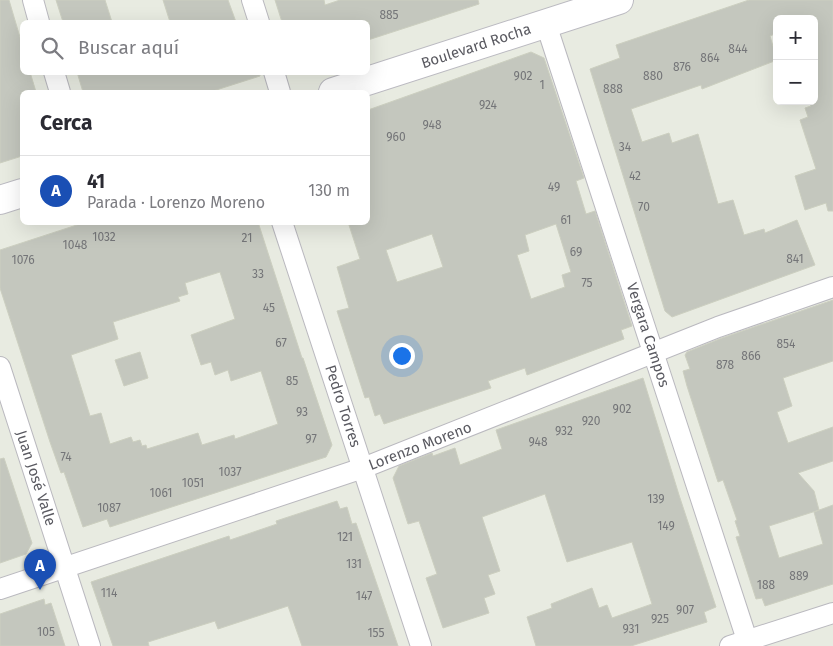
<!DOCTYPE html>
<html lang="es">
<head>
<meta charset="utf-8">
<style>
  :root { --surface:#fff; --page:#f7f7f7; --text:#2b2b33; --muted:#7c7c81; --line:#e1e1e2; --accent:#785d37 }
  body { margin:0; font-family:"Fira Sans",sans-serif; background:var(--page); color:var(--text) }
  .controls { position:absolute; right:15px; top:15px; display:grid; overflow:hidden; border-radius:8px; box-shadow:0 5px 20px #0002 }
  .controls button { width:45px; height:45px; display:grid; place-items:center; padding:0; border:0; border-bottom:1px solid var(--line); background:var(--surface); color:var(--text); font:25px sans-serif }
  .you { position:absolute; left:401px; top:355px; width:18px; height:18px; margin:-12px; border:4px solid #fff; border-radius:50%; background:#1a73e8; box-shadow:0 0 0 8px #1a73e833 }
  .badge { display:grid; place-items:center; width:32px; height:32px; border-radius:50%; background:var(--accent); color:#fff; font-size:16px; font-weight:700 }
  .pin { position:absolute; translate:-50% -41px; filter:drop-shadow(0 1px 2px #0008) }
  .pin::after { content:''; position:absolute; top:26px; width:18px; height:15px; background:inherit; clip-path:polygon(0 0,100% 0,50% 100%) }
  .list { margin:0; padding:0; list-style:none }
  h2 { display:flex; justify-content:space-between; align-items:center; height:65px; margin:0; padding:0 20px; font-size:21px }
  h2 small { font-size:16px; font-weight:400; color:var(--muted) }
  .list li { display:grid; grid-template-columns:32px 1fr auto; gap:15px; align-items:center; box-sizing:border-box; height:70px; padding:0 20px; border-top:1px solid var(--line) }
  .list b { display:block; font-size:19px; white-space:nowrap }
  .list p { margin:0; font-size:16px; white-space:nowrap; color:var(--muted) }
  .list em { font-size:16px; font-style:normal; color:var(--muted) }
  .icon { flex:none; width:28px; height:28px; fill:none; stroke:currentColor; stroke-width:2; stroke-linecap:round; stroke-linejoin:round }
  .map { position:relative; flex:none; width:833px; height:646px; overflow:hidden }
  .search { position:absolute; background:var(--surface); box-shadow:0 5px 20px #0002; left:20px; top:20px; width:350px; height:55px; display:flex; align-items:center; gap:12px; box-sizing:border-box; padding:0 18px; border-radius:8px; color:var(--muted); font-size:19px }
  .panel { position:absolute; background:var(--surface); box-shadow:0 5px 20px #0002; left:20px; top:90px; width:350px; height:135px; border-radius:8px }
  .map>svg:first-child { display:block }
  .building { fill:#c4c7be; stroke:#cccfc0; fill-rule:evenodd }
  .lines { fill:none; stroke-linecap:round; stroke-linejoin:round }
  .minor-casing { stroke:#bab9bf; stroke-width:22 }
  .secondary-casing { stroke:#bbbac1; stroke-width:30 }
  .minor { stroke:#fff; stroke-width:20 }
  .secondary { stroke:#fff; stroke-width:28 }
  .labels { text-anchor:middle; stroke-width:4.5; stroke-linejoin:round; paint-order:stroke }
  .number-label { font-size:12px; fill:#747578 }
  .street-label { font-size:15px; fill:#5a5a61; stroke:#fff }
</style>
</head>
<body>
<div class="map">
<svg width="833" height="646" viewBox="0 0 833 646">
  <rect width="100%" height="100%" fill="#e8ebe1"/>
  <g class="building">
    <polygon points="0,0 9,0 22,44 22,72 30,72 36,92 22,92 22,156 0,163"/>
    <polygon points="56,0 105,0 112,22 63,22"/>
    <polygon points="163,0 228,0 236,22 170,22"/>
    <polygon points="275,0 324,0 325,5 340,0 478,0 479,4 368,40 368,22 282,22"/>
    <polygon points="749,0 833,0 833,211 828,211 826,203 805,210 795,176 816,169 800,120 808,117 805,108 811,106 809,101 814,101 814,19 777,19 777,33 770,36 777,60 702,89 701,85 631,109 642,142 669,133 672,143 698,134 718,204 733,200 744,235 764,229 765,233 797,220 815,265 672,317 665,311 590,69 620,58 616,45"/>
    <path d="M531,52L544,58L584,178L576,181L586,214L595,211L632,326L621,330L624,339L527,375L525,368L488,381L491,388L384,424L380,414L375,416L369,397L365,398L337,311L349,308L337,267L360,259L348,222H368V110ZM556,224L571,272L562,275L565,287L531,299L517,255L529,251L525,235ZM432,234L443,267L397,282L386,250Z"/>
    <polygon points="77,72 260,72 260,76 210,92 83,92"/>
    <path d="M86,222H258L302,358H303L332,445L326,457L110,527L107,519L83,527L64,472L61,473L50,442L0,288V250ZM220,272L235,319L191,335L201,365L211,362L215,375L228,370L231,381L261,371L278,424L235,439L234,435L202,445L198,433L147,449L146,445L142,446L140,440L133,442L131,437L110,444L101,413L90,416L71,355L118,339L113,322L180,301L178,297L188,294L185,283Z"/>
    <polygon points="833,300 833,361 783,378 792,406 777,412 788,443 833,427 833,461 798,473 814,491 819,510 769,526 779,558 823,544 814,512 833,505 833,584 765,606 762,598 756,599 736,537 740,536 735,521 737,520 723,480 718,482 687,386 683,371 690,369 685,355 687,352 722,338"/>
    <polygon points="140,352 148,378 124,386 115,360"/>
    <polygon points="643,378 679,495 716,607 704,612 707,622 631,646 536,646 527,617 552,608 551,604 592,588 599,608 607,605 612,618 652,604 632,542 567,562 545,494 482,517 500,571 488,575 495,594 484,598 489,613 443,628 426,578 437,574 419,521 408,524 393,478 399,466 432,453 433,456 455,448 460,465 502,449 496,430"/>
    <polygon points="4,458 32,543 26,554 0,563 0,459"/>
    <polygon points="337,501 340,509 347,507 352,524 356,523 398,646 302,646 288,606 218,629 215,621 148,642 149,646 113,646 91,582 229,536 230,540 277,524 276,521"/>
    <polygon points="44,599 45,605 51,603 65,646 0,646 0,614"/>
  </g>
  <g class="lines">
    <g class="minor-casing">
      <g id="minor">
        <polyline points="33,0 39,22"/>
        <polyline points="252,0 259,22"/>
        <polyline points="546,24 749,646"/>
        <polyline points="54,72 60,92"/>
        <polyline points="274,72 280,92"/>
        <polyline points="282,222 421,646"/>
        <polyline points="0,367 90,646"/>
        <polyline points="0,589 363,468 718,327 833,287"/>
        <polyline points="730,646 833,613"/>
      </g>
    </g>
    <g class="secondary-casing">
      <g id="secondary">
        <polyline points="333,92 619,0"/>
        <polyline points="0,200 22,193"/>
      </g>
    </g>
    <use href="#minor" class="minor"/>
    <use href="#secondary" class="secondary"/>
  </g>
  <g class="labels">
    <g class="number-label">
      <text x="389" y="19">885</text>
      <text x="738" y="53">844</text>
      <text x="710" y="62">864</text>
      <text x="682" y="71">876</text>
      <text x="523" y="80">902</text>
      <text x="653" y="80">880</text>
      <text x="542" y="89">1</text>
      <text x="613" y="93">888</text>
      <text x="488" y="109">924</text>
      <text x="432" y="129">948</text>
      <text x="396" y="141">960</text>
      <text x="625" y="151">34</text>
      <text x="635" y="180">42</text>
      <text x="554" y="191">49</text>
      <text x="644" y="211">70</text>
      <text x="566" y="224">61</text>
      <text x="104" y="241">1032</text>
      <text x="247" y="242">21</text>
      <text x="75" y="249">1048</text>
      <text x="576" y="256">69</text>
      <text x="795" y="263">841</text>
      <text x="23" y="264">1076</text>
      <text x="258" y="278">33</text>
      <text x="587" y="287">75</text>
      <text x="269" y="312">45</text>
      <text x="281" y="347">67</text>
      <text x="786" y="348">854</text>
      <text x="751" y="360">866</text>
      <text x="725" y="369">878</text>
      <text x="292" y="385">85</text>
      <text x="622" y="413">902</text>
      <text x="302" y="416">93</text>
      <text x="591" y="425">920</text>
      <text x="564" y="435">932</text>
      <text x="311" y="443">97</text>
      <text x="538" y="446">948</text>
      <text x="66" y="461">74</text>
      <text x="230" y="476">1037</text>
      <text x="193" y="487">1051</text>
      <text x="161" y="497">1061</text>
      <text x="656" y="503">139</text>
      <text x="109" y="512">1087</text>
      <text x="666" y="530">149</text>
      <text x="345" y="541">121</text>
      <text x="354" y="568">131</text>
      <text x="799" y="580">889</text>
      <text x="766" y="589">188</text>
      <text x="109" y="597">114</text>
      <text x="364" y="600">147</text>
      <text x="685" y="614">907</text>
      <text x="660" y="623">925</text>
      <text x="631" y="633">931</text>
      <text x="46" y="636">105</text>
      <text x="376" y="637">155</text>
    </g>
    <g class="street-label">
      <text transform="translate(476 46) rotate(-18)" y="5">Boulevard Rocha</text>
      <text transform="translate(648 335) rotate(72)" y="5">Vergara Campos</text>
      <text transform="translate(343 406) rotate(72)" y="5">Pedro Torres</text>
      <text transform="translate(420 446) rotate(-21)" y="5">Lorenzo Moreno</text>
      <text transform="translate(36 478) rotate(72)" y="5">Juan José Valle</text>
    </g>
  </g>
</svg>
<div class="controls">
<button>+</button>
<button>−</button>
</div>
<div class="you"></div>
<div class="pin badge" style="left:40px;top:590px;background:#1a4fb4">A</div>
<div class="search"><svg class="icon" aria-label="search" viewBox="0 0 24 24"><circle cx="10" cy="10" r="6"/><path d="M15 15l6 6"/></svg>Buscar aquí</div>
<section class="panel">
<h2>Cerca<small></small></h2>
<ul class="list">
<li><span class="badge" style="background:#1a4fb4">A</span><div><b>41</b><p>Parada · Lorenzo Moreno</p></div><em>130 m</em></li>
</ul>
</section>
</div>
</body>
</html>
